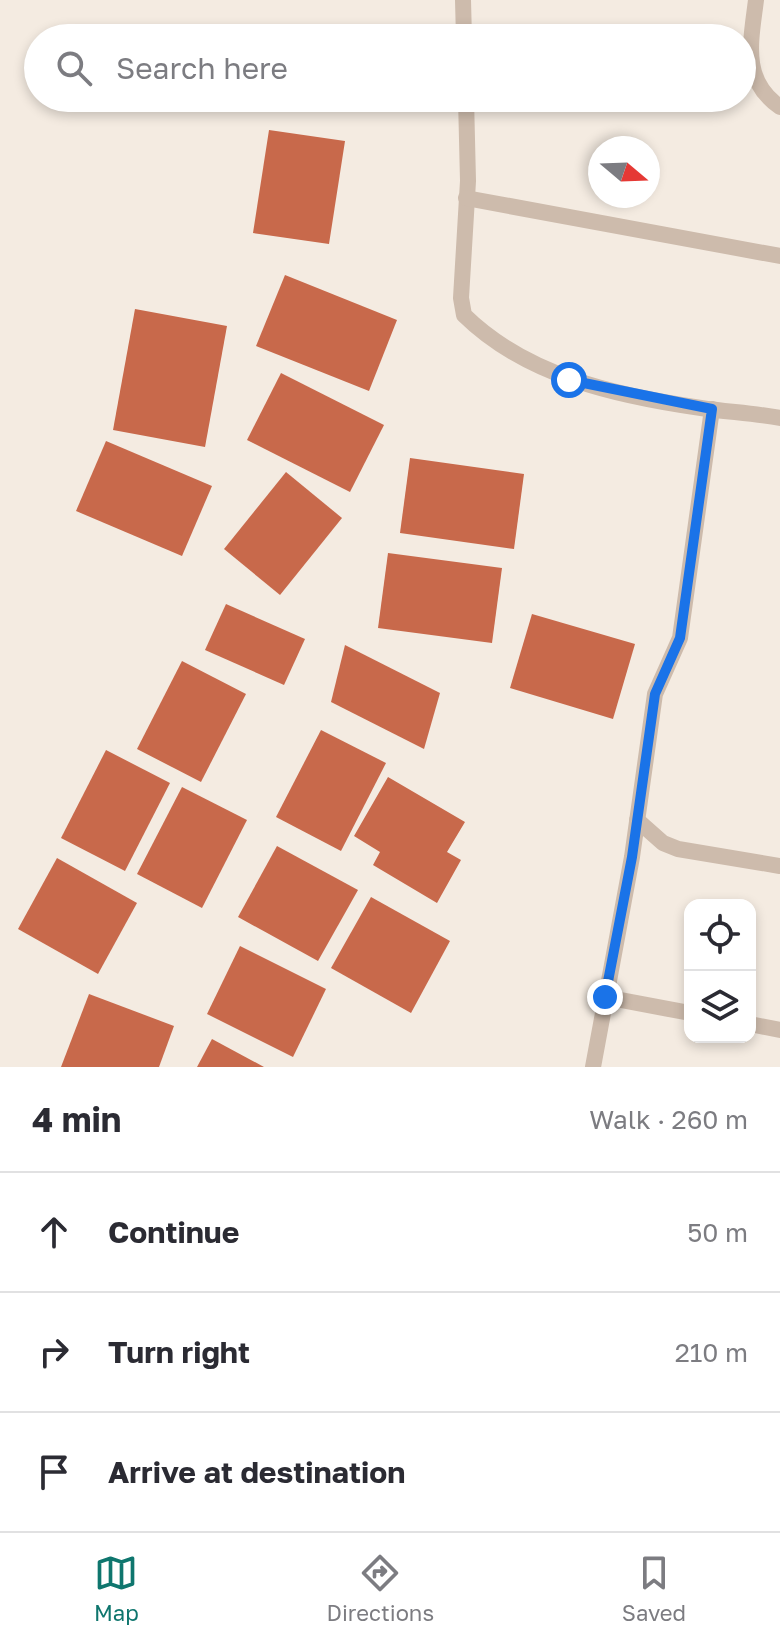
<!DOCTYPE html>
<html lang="en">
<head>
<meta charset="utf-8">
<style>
  :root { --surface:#fff; --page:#f2f2f3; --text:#2b2b33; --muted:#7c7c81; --line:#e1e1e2; --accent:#0f766e }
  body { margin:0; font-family:"Golos Text",sans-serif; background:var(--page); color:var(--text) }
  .controls { position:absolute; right:24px; bottom:24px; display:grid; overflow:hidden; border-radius:16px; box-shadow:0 4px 12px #0003 }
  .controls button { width:72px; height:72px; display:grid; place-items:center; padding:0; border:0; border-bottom:2px solid var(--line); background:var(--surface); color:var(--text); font:40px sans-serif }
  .compass { position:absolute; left:588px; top:136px; width:72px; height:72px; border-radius:50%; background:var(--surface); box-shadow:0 4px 12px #0003; rotate:109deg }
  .stop { position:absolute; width:24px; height:24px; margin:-18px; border:6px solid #1a73e8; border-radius:50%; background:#fff }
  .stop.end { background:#1a73e8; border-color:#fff; box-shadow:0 2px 8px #0008 }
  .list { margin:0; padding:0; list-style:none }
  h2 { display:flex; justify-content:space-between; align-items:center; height:104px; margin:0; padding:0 32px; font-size:34px }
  h2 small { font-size:26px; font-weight:400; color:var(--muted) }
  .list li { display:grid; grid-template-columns:52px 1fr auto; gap:24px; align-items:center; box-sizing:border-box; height:120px; padding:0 32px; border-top:2px solid var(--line) }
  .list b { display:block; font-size:30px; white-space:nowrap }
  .list em { font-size:26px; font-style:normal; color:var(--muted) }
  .icon { flex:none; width:44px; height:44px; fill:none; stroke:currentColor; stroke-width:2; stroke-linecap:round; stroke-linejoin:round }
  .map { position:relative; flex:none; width:780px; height:1067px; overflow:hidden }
  .search { position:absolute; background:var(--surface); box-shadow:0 4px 12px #0003; left:24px; right:24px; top:24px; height:88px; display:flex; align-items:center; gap:20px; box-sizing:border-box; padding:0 28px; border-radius:44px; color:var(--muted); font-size:30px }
  .sheet { height:464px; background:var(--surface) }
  nav { display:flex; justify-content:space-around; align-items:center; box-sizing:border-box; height:112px; border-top:2px solid var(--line); background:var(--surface); font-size:22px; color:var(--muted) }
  nav a { display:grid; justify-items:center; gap:4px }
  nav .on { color:var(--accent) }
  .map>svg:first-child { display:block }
  .building { fill:#c8694b }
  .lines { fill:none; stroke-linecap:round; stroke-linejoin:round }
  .street { stroke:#cdbbac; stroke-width:16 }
  .route { stroke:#1a73e8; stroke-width:10 }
</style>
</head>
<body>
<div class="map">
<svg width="780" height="1067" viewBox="0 0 780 1067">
  <rect width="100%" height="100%" fill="#f4ebe1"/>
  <g class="building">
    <polygon points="269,130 345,141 329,244 253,233"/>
    <polygon points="285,275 397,320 369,391 256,346"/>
    <polygon points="135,309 227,326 205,447 113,430"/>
    <polygon points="281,373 384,425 350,492 247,440"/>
    <polygon points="106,441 212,486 182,556 76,511"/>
    <polygon points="410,458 524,474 514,549 400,533"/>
    <polygon points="286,472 342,518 280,595 224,549"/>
    <polygon points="388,553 502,568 492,643 378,628"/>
    <polygon points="226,604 305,639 284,685 205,650"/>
    <polygon points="532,614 635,644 613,719 510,688"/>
    <polygon points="345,645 440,693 424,749 331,702"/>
    <polygon points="182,661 246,694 201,782 137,749"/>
    <polygon points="321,730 386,763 341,851 276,817"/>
    <polygon points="106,750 170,783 125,871 61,838"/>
    <polygon points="388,777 465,822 447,852 461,860 437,903 373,865 380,852 354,836"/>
    <polygon points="182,787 247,820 202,908 137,874"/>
    <polygon points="277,846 358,890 318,961 238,917"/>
    <polygon points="57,858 137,903 98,974 18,929"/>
    <polygon points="371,897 450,941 411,1013 331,968"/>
    <polygon points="240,946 326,989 293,1057 207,1014"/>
    <polygon points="89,994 174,1026 159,1067 61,1067"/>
    <polygon points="212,1039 264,1067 197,1067"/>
  </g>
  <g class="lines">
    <g class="street">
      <polyline points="463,0 464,38"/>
      <path d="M756,0C751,41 741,80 780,107"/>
      <path d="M466,98L468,181L461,298L464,315C526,376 617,396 701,408C727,412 754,413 780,418"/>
      <polyline points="466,198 780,256"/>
      <polyline points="637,820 663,843 678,849 780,866"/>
      <polyline points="605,997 690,1013"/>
      <polyline points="750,1024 780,1030"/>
      <polyline points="593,1067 632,857 655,694 680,638 712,409"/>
    </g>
  </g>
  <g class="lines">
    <polyline class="route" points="569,380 712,409 680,638 655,694 632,857 605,997"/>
  </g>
</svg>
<div class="controls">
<button><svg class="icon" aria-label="locate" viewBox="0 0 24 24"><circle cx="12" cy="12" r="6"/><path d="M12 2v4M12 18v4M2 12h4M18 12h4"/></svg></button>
<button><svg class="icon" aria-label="layers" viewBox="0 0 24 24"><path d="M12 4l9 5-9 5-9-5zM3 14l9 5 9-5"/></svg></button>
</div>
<svg class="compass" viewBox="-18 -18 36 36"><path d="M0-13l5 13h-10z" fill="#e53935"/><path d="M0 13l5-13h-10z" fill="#7c7c81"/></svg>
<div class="stop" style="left:569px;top:380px"></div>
<div class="stop end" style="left:605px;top:997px"></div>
<div class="search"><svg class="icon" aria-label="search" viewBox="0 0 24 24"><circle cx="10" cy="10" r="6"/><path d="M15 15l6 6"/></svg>Search here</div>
</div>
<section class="sheet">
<h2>4 min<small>Walk · 260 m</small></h2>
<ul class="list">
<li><svg class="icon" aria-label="ahead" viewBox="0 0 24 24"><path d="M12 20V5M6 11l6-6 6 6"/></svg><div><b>Continue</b></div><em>50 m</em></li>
<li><svg class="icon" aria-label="right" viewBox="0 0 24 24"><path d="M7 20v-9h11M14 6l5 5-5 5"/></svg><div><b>Turn right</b></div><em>210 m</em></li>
<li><svg class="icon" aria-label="arrive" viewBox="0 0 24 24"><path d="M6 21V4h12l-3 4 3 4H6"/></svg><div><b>Arrive at destination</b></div></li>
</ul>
</section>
<nav>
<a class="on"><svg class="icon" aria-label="map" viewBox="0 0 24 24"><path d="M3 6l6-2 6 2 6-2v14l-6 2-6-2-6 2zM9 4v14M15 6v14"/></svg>Map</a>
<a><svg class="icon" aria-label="directions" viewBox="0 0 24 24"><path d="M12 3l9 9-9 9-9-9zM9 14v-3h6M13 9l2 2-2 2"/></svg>Directions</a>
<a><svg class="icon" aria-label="saved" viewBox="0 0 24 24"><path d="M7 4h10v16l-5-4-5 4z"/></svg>Saved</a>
</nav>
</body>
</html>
